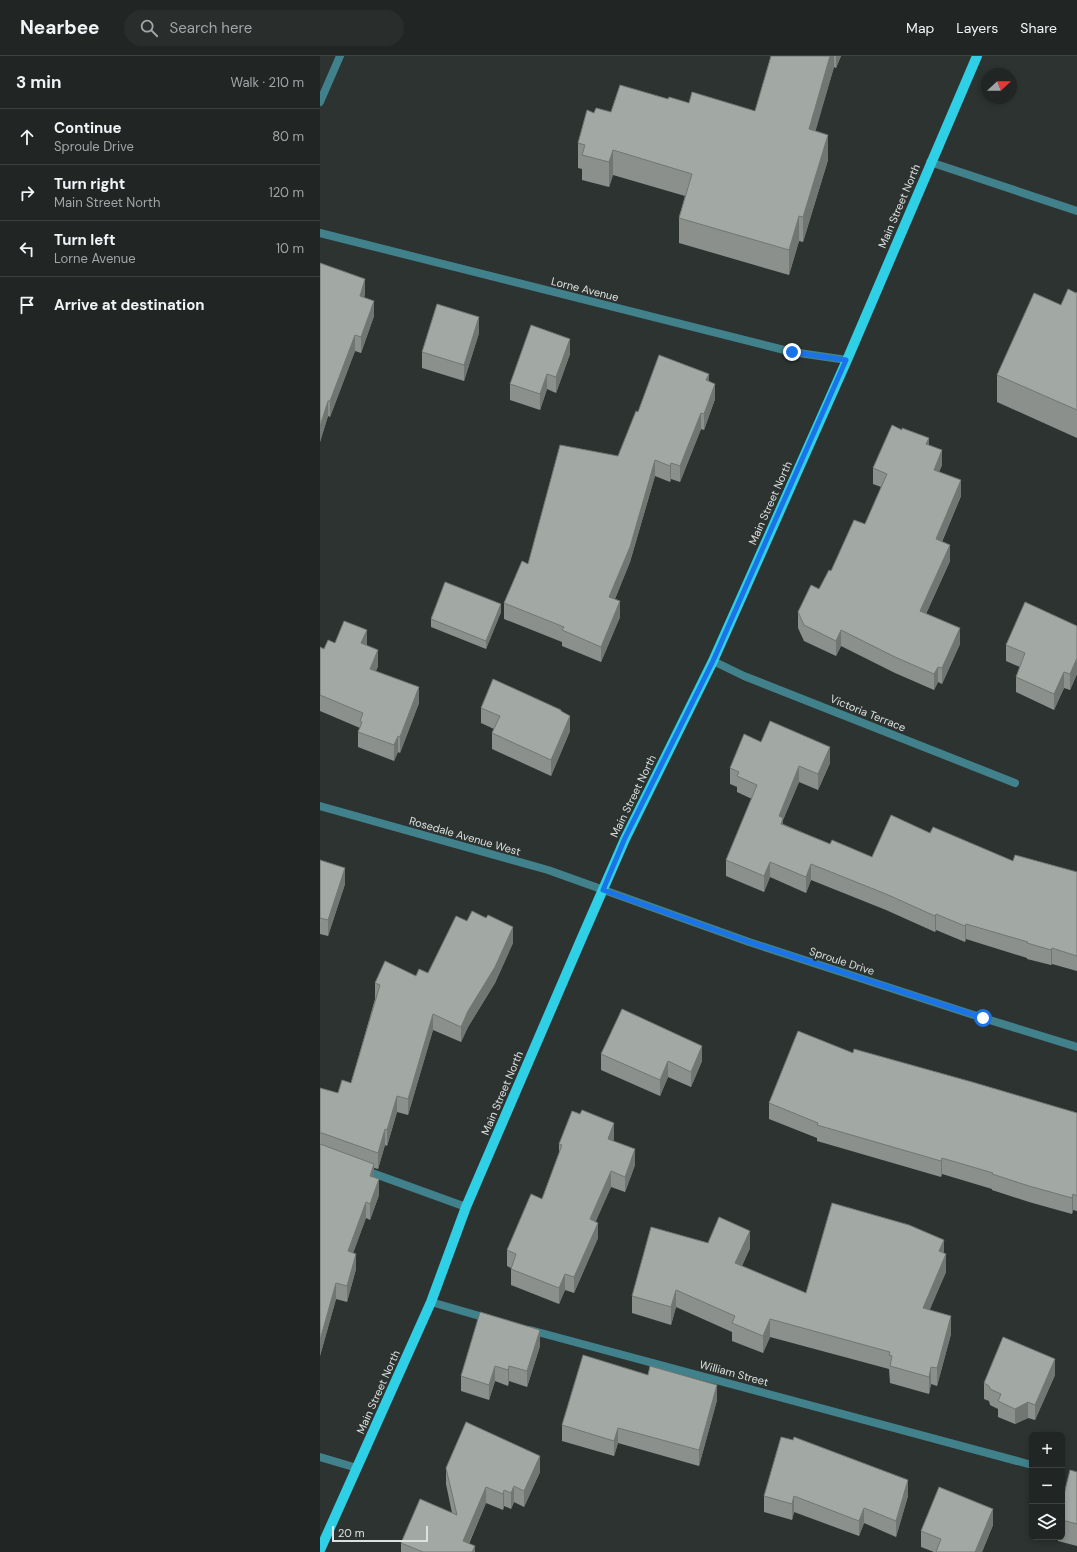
<!DOCTYPE html>
<html lang="en">
<head>
<meta charset="utf-8">
<style>
  :root { --surface:#212625; --page:#292e2d; --text:#f1f3f6; --muted:#a2a5a7; --line:#3e4342 }
  body { margin:0; font-family:"DM Sans",sans-serif; background:var(--page); color:var(--text) }
  .controls { position:absolute; right:12px; bottom:12px; display:grid; overflow:hidden; border-radius:6px; box-shadow:0 2px 6px #0003 }
  .controls button { width:36px; height:36px; display:grid; place-items:center; padding:0; border:0; border-bottom:1px solid var(--line); background:var(--surface); color:var(--text); font:20px sans-serif }
  .compass { position:absolute; left:661px; top:12px; width:36px; height:36px; border-radius:50%; background:var(--surface); box-shadow:0 2px 6px #0003; rotate:68deg }
  .scale { position:absolute; left:12px; bottom:10px; width:96px; box-sizing:border-box; padding-left:4px; border:2px solid #dde1e0; border-top:0; font-size:11px; line-height:14px; white-space:nowrap; color:#dde1e0; -webkit-text-stroke:3px #2c3331; paint-order:stroke }
  .stop { position:absolute; width:12px; height:12px; margin:-9px; border:3px solid #1a73e8; border-radius:50%; background:#fff }
  .stop.end { background:#1a73e8; border-color:#fff; box-shadow:0 1px 4px #0008 }
  .list { margin:0; padding:0; list-style:none }
  h2 { display:flex; justify-content:space-between; align-items:center; height:52px; margin:0; padding:0 16px; font-size:17px }
  h2 small { font-size:13px; font-weight:400; color:var(--muted) }
  .list li { display:grid; grid-template-columns:26px 1fr auto; gap:12px; align-items:center; box-sizing:border-box; height:56px; padding:0 16px; border-top:1px solid var(--line) }
  .list b { display:block; font-size:15px; white-space:nowrap }
  .list p { margin:0; font-size:13px; white-space:nowrap; color:var(--muted) }
  .list em { font-size:13px; font-style:normal; color:var(--muted) }
  .icon { flex:none; width:22px; height:22px; fill:none; stroke:currentColor; stroke-width:2; stroke-linecap:round; stroke-linejoin:round }
  .map { position:relative; flex:none; width:757px; height:1496px; overflow:hidden }
  header { display:flex; align-items:center; gap:24px; box-sizing:border-box; height:56px; padding:0 20px; background:var(--surface); border-bottom:1px solid var(--line) }
  header strong { font-size:19px }
  nav { display:flex; gap:22px; margin-inline-start:auto; font-size:14px }
  .search { width:280px; height:36px; background:var(--page); display:flex; align-items:center; gap:10px; box-sizing:border-box; padding:0 14px; border-radius:22px; color:var(--muted); font-size:15px }
  main { display:flex }
  aside { flex:1; background:var(--surface) }
  .map>svg:first-child { display:block }
  .lines { fill:none; stroke-linecap:round; stroke-linejoin:round }
  .service { stroke:#41818b; stroke-width:8 }
  .minor { stroke:#41818b; stroke-width:8 }
  .primary { stroke:#2fd0e6; stroke-width:10 }
  .wall { fill:#8b908c }
  .shaded-wall { fill:#717672 }
  .building { fill:#a2a8a3; stroke:#717672 }
  .route { stroke:#1a73e8; stroke-width:5 }
  .labels { text-anchor:middle; stroke-width:4; stroke-linejoin:round; paint-order:stroke }
  .street-label { font-size:11px; fill:#dde1e0; stroke:#2c3331 }
</style>
</head>
<body>
<header>
<strong>Nearbee</strong>
<div class="search"><svg class="icon" aria-label="search" viewBox="0 0 24 24"><circle cx="10" cy="10" r="6"/><path d="M15 15l6 6"/></svg>Search here</div>
<nav><a>Map</a><a>Layers</a><a>Share</a></nav>
</header>
<main>
<aside>
<h2>3 min<small>Walk · 210 m</small></h2>
<ul class="list">
<li><svg class="icon" aria-label="ahead" viewBox="0 0 24 24"><path d="M12 20V5M6 11l6-6 6 6"/></svg><div><b>Continue</b><p>Sproule Drive</p></div><em>80 m</em></li>
<li><svg class="icon" aria-label="right" viewBox="0 0 24 24"><path d="M7 20v-9h11M14 6l5 5-5 5"/></svg><div><b>Turn right</b><p>Main Street North</p></div><em>120 m</em></li>
<li><svg class="icon" aria-label="left" viewBox="0 0 24 24"><path d="M17 20v-9H6M10 6l-5 5 5 5"/></svg><div><b>Turn left</b><p>Lorne Avenue</p></div><em>10 m</em></li>
<li><svg class="icon" aria-label="arrive" viewBox="0 0 24 24"><path d="M6 21V4h12l-3 4 3 4H6"/></svg><div><b>Arrive at destination</b></div></li>
</ul>
</aside>
<div class="map">
<svg width="757" height="1496" viewBox="0 0 757 1496">
  <rect width="100%" height="100%" fill="#2c3331"/>
  <g class="lines">
    <g class="service">
      <polyline points="610,106 757,155"/>
      <polyline points="44,1114 146,1151"/>
    </g>
    <g class="minor">
      <polyline points="0,46 20,0"/>
      <polyline points="0,177 472,296 527,304"/>
      <polyline points="393,605 424,620 695,727"/>
      <polyline points="0,750 228,814 429,886 663,962 757,991"/>
      <polyline points="111,1246 170,1263"/>
      <polyline points="210,1274 712,1409"/>
      <polyline points="0,1401 37,1412"/>
    </g>
    <polyline class="primary" points="0,1494 111,1246 146,1151 260,886 305,783 393,605 527,304 657,0"/>
  </g>
  <g class="wall">
    <polygon points="451,0 521,0 516,12 514,11 495,75 508,104 483,186 479,185 469,219 359,187 359,162 365,140 293,119 289,131 262,124 262,113 258,112 258,87 274,57 291,56 348,43 369,47 435,55"/>
    <polygon points="0,207 45,238 44,242 54,260 41,297 35,295 10,361 8,360 0,386"/>
    <polygon points="757,236 757,382 677,346 677,319 741,249"/>
    <polygon points="159,277 144,325 102,312 102,296"/>
    <polygon points="250,298 236,337 227,333 220,354 190,344 190,328"/>
    <polygon points="389,325 395,343 384,374 381,373 360,426 351,423 350,426 335,420 310,506 295,543 300,561 281,606 242,590 242,586 184,563 184,547 208,508 298,400 318,356"/>
    <polygon points="609,389 622,409 619,416 641,440 622,486 630,505 606,558 640,588 622,628 618,626 614,634 575,617 521,590 516,600 484,585 478,572 478,556 499,533 511,515 545,468 561,431 553,428 553,412"/>
    <polygon points="181,556 166,593 111,571 111,563"/>
    <polygon points="757,570 757,618 750,634 744,632 734,654 696,636 696,621 700,611 686,605 686,589"/>
    <polygon points="15,587 47,590 58,610 56,615 99,647 80,697 78,696 74,705 38,691 38,676 40,672 0,655 0,591 4,593"/>
    <polygon points="161,652 241,656 250,675 231,720 172,693 172,677 174,673 161,667"/>
    <polygon points="441,686 510,707 498,734 479,726 463,764 463,768 510,788 552,801 610,777 693,805 757,816 757,915 732,908 731,909 707,903 707,902 646,883 645,886 616,874 615,876 566,854 491,824 486,837 450,821 444,836 406,820 406,804 432,743 417,736 417,731 410,728 410,712"/>
    <polygon points="0,804 25,828 8,880 0,878"/>
    <polygon points="193,887 175,927 148,971 141,986 113,974 88,1059 77,1056 67,1090 65,1089 58,1113 54,1112 54,1121 59,1139 50,1164 46,1162 33,1197 36,1213 27,1246 16,1243 0,1300 0,1032 18,1037 31,1027 55,943 55,927 108,917"/>
    <polygon points="533,997 757,1057 757,1155 753,1154 752,1158 709,1146 672,1134 672,1133 622,1118 621,1121 497,1085 497,1082 449,1063 449,1047"/>
    <polygon points="281,998 382,1005 371,1031 348,1021 340,1040 281,1014"/>
    <polygon points="294,1083 293,1085 315,1109 305,1136 291,1131 275,1166 278,1182 254,1237 245,1234 239,1248 191,1229 191,1212 187,1210 187,1194 222,1143 239,1098 239,1088"/>
    <polygon points="388,1187 430,1192 422,1210 486,1237 624,1197 626,1216 609,1254 631,1278 617,1330 611,1328 609,1338 570,1327 569,1313 450,1281 443,1297 412,1285 412,1276 356,1251 351,1269 312,1257 312,1240"/>
    <polygon points="220,1290 207,1331 189,1325 188,1330 175,1325 169,1344 141,1335 141,1320"/>
    <polygon points="328,1319 397,1344 379,1410 298,1387 294,1400 242,1385 242,1369"/>
    <polygon points="735,1319 715,1364 708,1362 695,1368 678,1361 678,1353 670,1349 669,1345 664,1343 664,1327"/>
    <polygon points="126,1412 220,1416 204,1451 194,1446 191,1453 184,1450 183,1454 166,1447 149,1488 155,1496 81,1496 81,1487 132,1457 126,1428"/>
    <polygon points="757,1416 757,1490 738,1485 738,1481 742,1481 742,1446"/>
    <polygon points="444,1440 588,1440 576,1481 544,1467 539,1480 474,1456 472,1464 444,1456"/>
    <polygon points="673,1469 662,1496 614,1496 601,1491 601,1475"/>
  </g>
  <g class="shaded-wall">
    <polygon points="510,0 514,0 514,11 489,98 489,73"/>
    <polygon points="516,0 521,0 516,12"/>
    <polygon points="508,79 508,104 483,186 483,161"/>
    <polygon points="293,94 293,119 289,131 289,106"/>
    <polygon points="479,160 479,185 469,219 469,194"/>
    <polygon points="45,223 45,238 40,256 40,240"/>
    <polygon points="54,245 54,260 41,297 41,281"/>
    <polygon points="159,261 159,277 144,325 144,309"/>
    <polygon points="35,279 35,295 10,361 10,345"/>
    <polygon points="250,283 250,298 236,337 236,321"/>
    <polygon points="227,318 227,333 220,354 220,338"/>
    <polygon points="389,318 389,334 386,324"/>
    <polygon points="395,328 395,343 384,374 384,358"/>
    <polygon points="8,345 8,360 0,386 0,370"/>
    <polygon points="381,357 381,373 360,426 360,410"/>
    <polygon points="609,382 609,398 606,388"/>
    <polygon points="622,394 622,409 614,429 614,414"/>
    <polygon points="335,404 335,420 310,506 289,557 289,541"/>
    <polygon points="351,407 351,423 350,426 350,410"/>
    <polygon points="641,424 641,440 616,499 616,483"/>
    <polygon points="630,489 630,505 600,571 600,555"/>
    <polygon points="300,545 300,561 281,606 281,591"/>
    <polygon points="181,548 181,556 166,593 166,585"/>
    <polygon points="640,572 640,588 622,628 622,612"/>
    <polygon points="47,574 47,590 41,587"/>
    <polygon points="521,574 521,590 516,600 516,585"/>
    <polygon points="58,594 58,610 50,629 50,613"/>
    <polygon points="757,602 757,618 750,634 750,618"/>
    <polygon points="618,611 618,626 614,634 614,618"/>
    <polygon points="744,616 744,632 734,654 734,638"/>
    <polygon points="99,631 99,647 80,697 80,681"/>
    <polygon points="250,660 250,675 231,720 231,704"/>
    <polygon points="78,680 78,696 74,705 74,689"/>
    <polygon points="510,691 510,707 498,734 498,718"/>
    <polygon points="479,710 479,726 463,764 463,777 459,760"/>
    <polygon points="450,806 450,821 444,836 444,820"/>
    <polygon points="491,808 491,824 486,837 486,821"/>
    <polygon points="25,812 25,828 8,880 8,864"/>
    <polygon points="616,858 616,874 615,876 615,860"/>
    <polygon points="646,868 646,883 645,886 645,870"/>
    <polygon points="193,871 193,887 175,927 148,971 141,986 141,971 148,955"/>
    <polygon points="732,892 732,908 731,909 731,894"/>
    <polygon points="113,958 113,974 88,1059 88,1043"/>
    <polygon points="382,990 382,1005 371,1031 371,1016"/>
    <polygon points="348,1005 348,1021 340,1040 340,1024"/>
    <polygon points="77,1040 77,1056 67,1090 67,1074"/>
    <polygon points="294,1067 294,1083 288,1099 288,1083"/>
    <polygon points="65,1073 65,1089 58,1113 58,1097"/>
    <polygon points="315,1093 315,1109 305,1136 305,1121"/>
    <polygon points="622,1102 622,1118 621,1121 621,1105"/>
    <polygon points="54,1108 54,1124 50,1120"/>
    <polygon points="291,1115 291,1131 270,1179 270,1163"/>
    <polygon points="59,1123 59,1139 50,1164 50,1148"/>
    <polygon points="753,1138 753,1154 752,1158 752,1142"/>
    <polygon points="46,1146 46,1162 28,1211 28,1195"/>
    <polygon points="278,1167 278,1182 254,1237 254,1221"/>
    <polygon points="430,1175 430,1192 415,1224 415,1207"/>
    <polygon points="624,1184 624,1202 619,1195"/>
    <polygon points="36,1198 36,1213 27,1246 27,1230"/>
    <polygon points="626,1198 626,1216 603,1270 603,1252"/>
    <polygon points="245,1218 245,1234 239,1248 239,1232"/>
    <polygon points="16,1227 16,1243 0,1300 0,1284"/>
    <polygon points="356,1234 356,1251 351,1269 351,1251"/>
    <polygon points="631,1260 631,1278 617,1330 617,1312"/>
    <polygon points="450,1263 450,1281 443,1297 443,1280"/>
    <polygon points="220,1274 220,1290 207,1331 207,1315"/>
    <polygon points="735,1303 735,1319 715,1364 715,1349"/>
    <polygon points="175,1310 175,1325 169,1344 169,1329"/>
    <polygon points="189,1310 189,1325 188,1330 188,1314"/>
    <polygon points="611,1311 611,1328 609,1338 609,1321"/>
    <polygon points="397,1329 397,1344 379,1410 379,1394"/>
    <polygon points="708,1346 708,1362 695,1368 695,1353"/>
    <polygon points="298,1372 298,1387 294,1400 294,1385"/>
    <polygon points="220,1400 220,1416 204,1451 204,1435"/>
    <polygon points="588,1424 588,1440 576,1481 576,1465"/>
    <polygon points="194,1430 194,1446 191,1453 191,1437"/>
    <polygon points="166,1431 166,1447 145,1496 143,1485"/>
    <polygon points="184,1434 184,1450 183,1454 183,1438"/>
    <polygon points="474,1440 474,1456 472,1464 472,1448"/>
    <polygon points="544,1452 544,1467 539,1480 539,1465"/>
    <polygon points="673,1453 673,1469 662,1496 655,1496"/>
    <polygon points="155,1490 155,1496 152,1496"/>
  </g>
  <g class="building">
    <polygon points="451,0 510,0 489,73 508,79 483,161 479,160 469,194 359,162 372,118 293,94 289,106 262,99 265,89 258,87 267,54 274,57 276,52 291,56 300,29 348,43 349,41 369,47 372,36 435,55"/>
    <polygon points="0,207 45,223 40,240 54,245 41,281 35,279 10,345 8,345 0,370"/>
    <polygon points="748,233 756,237 757,236 757,354 677,319 714,237 741,249"/>
    <polygon points="117,248 159,261 144,309 102,296"/>
    <polygon points="211,269 250,283 236,321 227,318 220,338 190,328"/>
    <polygon points="339,299 389,318 386,324 395,328 384,358 381,357 360,410 351,407 350,410 335,404 310,491 289,541 300,545 281,591 242,574 244,571 184,547 202,505 208,508 240,389 298,400 316,355 318,356"/>
    <polygon points="572,369 582,374 582,372 609,382 606,388 622,394 614,414 641,424 616,483 630,489 600,555 640,572 622,612 618,611 614,618 575,601 521,574 516,585 484,569 478,556 491,529 499,533 509,514 511,515 534,464 545,468 567,418 553,412"/>
    <polygon points="125,526 181,548 166,585 111,563"/>
    <polygon points="705,546 757,570 757,602 750,618 744,616 734,638 696,621 705,597 686,589"/>
    <polygon points="24,565 47,574 41,587 58,594 50,613 99,631 80,681 78,680 74,689 38,676 42,666 40,665 43,657 0,639 0,591 4,593 8,584 15,587"/>
    <polygon points="173,623 241,654 241,655 250,660 231,704 172,677 180,660 161,652"/>
    <polygon points="450,665 510,691 498,718 479,710 459,760 463,762 461,768 510,788 512,784 552,801 571,759 610,777 613,771 693,805 695,799 757,816 757,900 732,892 731,894 707,887 708,886 646,868 645,870 616,858 615,860 566,838 491,808 486,821 450,806 444,820 406,804 437,729 417,720 419,716 410,712 424,678 441,686"/>
    <polygon points="0,804 25,812 8,864 0,862"/>
    <polygon points="152,855 166,862 168,859 193,871 175,911 148,955 141,971 113,958 88,1043 77,1040 67,1074 65,1073 58,1097 2,1077 0,1077 0,1032 18,1037 22,1024 31,1027 60,929 55,927 65,905 96,920 99,913 108,917 136,860 147,865"/>
    <polygon points="302,953 382,990 371,1016 348,1005 340,1024 281,998"/>
    <polygon points="478,975 533,997 534,993 652,1026 757,1057 757,1140 753,1138 752,1142 709,1130 672,1118 673,1117 622,1102 621,1105 497,1069 498,1067 449,1047"/>
    <polygon points="262,1054 294,1067 288,1083 315,1093 305,1121 291,1115 270,1163 278,1167 254,1221 245,1218 239,1232 191,1213 196,1198 187,1194 211,1138 222,1143 242,1089 239,1088 252,1055 260,1058"/>
    <polygon points="0,1088 54,1108 50,1120 59,1123 50,1148 46,1146 28,1195 36,1198 27,1230 16,1227 0,1284"/>
    <polygon points="512,1147 589,1169 624,1184 619,1195 626,1198 603,1252 631,1260 617,1312 611,1311 609,1321 570,1310 572,1300 569,1299 570,1296 450,1263 443,1280 412,1267 415,1260 356,1234 351,1251 312,1240 331,1171 388,1187 399,1161 430,1175 415,1207 486,1237"/>
    <polygon points="160,1256 220,1274 207,1315 189,1310 188,1314 175,1310 169,1329 141,1320"/>
    <polygon points="683,1281 735,1303 715,1349 708,1346 695,1353 678,1345 681,1338 670,1333 669,1330 664,1327"/>
    <polygon points="263,1299 328,1319 330,1310 397,1329 379,1394 298,1372 294,1385 242,1369"/>
    <polygon points="146,1366 220,1400 204,1435 194,1430 191,1437 184,1434 183,1438 166,1431 143,1485 155,1490 152,1496 103,1496 81,1487 100,1443 137,1459 126,1412"/>
    <polygon points="461,1381 473,1384 474,1381 588,1424 576,1465 544,1452 539,1465 474,1440 472,1448 444,1440"/>
    <polygon points="750,1414 757,1416 757,1468 742,1464 742,1446"/>
    <polygon points="619,1431 673,1453 655,1496 616,1496 621,1483 601,1475"/>
  </g>
  <g class="lines">
    <polyline class="route" points="472,296 526,304 393,605 305,782 283,834 429,886 663,962"/>
  </g>
  <g class="labels">
    <g class="street-label">
      <text transform="translate(579 150) rotate(-67)" y="4">Main Street North</text>
      <text transform="translate(265 233) rotate(14)" y="4">Lorne Avenue</text>
      <text transform="translate(450 447) rotate(-66)" y="4">Main Street North</text>
      <text transform="translate(548 657) rotate(22)" y="4">Victoria Terrace</text>
      <text transform="translate(313 740) rotate(-64)" y="4">Main Street North</text>
      <text transform="translate(145 780) rotate(16)" y="4">Rosedale Avenue West</text>
      <text transform="translate(522 905) rotate(18)" y="4">Sproule Drive</text>
      <text transform="translate(182 1037) rotate(-67)" y="4">Main Street North</text>
      <text transform="translate(414 1317) rotate(15)" y="4">William Street</text>
      <text transform="translate(58 1336) rotate(-66)" y="4">Main Street North</text>
    </g>
  </g>
</svg>
<div class="controls">
<button>+</button>
<button>−</button>
<button><svg class="icon" aria-label="layers" viewBox="0 0 24 24"><path d="M12 4l9 5-9 5-9-5zM3 14l9 5 9-5"/></svg></button>
</div>
<svg class="compass" viewBox="-18 -18 36 36"><path d="M0-13l5 13h-10z" fill="#e53935"/><path d="M0 13l5-13h-10z" fill="#a2a5a7"/></svg>
<div class="scale">20 m</div>
<div class="stop" style="left:663px;top:962px"></div>
<div class="stop end" style="left:472px;top:296px"></div>
</div>
</main>
</body>
</html>
